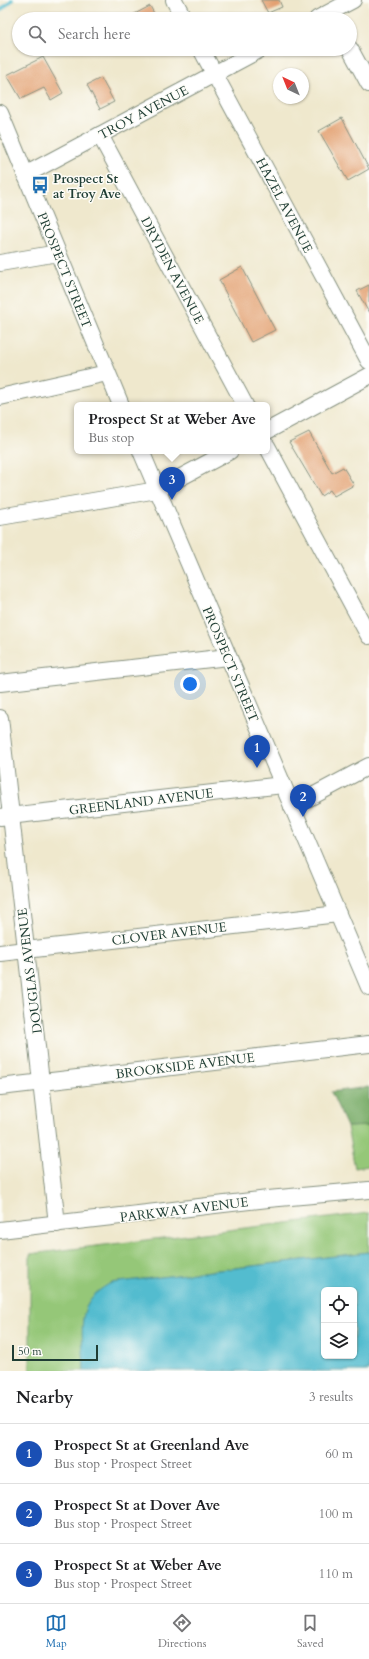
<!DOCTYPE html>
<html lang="en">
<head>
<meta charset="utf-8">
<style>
  :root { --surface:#fff; --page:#f6f6f6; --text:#202124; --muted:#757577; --line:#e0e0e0; --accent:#1f6fb2 }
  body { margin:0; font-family:Cardo,serif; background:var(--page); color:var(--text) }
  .controls { position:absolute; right:12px; bottom:12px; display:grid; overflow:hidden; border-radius:6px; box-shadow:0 1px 3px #0004 }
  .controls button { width:36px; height:36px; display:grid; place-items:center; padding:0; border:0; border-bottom:1px solid var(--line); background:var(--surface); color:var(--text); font:20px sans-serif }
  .compass { position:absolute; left:273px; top:68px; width:36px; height:36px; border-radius:50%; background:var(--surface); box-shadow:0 1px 3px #0004; rotate:317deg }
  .scale { position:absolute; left:12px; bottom:10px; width:86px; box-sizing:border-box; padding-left:4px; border:2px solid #1f3d34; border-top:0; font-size:11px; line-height:14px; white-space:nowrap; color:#1f3d34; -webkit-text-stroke:3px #fdfcf7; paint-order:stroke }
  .you { position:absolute; left:190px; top:684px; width:14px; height:14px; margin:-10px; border:3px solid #fff; border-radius:50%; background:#1a73e8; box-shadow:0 0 0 6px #1a73e833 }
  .badge { display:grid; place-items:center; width:26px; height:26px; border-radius:50%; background:var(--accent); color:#fff; font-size:13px; font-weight:700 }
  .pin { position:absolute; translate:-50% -33px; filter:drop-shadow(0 1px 2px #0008) }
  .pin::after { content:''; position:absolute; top:21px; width:14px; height:12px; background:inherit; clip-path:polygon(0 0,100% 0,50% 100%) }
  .popup { position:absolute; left:74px; top:402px; width:196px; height:52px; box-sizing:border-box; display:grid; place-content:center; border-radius:6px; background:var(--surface); filter:drop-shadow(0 1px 3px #0005); font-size:13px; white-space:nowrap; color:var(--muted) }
  .popup b { font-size:15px; color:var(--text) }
  .popup::after { content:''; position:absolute; left:50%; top:100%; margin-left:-8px; border:8px solid transparent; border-top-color:var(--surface) }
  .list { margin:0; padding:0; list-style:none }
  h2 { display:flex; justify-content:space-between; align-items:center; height:52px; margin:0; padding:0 16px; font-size:17px }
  h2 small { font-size:13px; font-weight:400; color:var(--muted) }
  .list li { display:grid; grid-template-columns:26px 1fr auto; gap:12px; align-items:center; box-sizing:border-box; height:60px; padding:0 16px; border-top:1px solid var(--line) }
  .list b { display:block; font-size:15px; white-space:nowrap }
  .list p { margin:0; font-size:13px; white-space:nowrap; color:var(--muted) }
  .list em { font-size:13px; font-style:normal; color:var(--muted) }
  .icon { flex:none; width:22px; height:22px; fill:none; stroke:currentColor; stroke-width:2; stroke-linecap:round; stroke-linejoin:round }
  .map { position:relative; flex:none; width:369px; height:1371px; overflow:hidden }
  .search { position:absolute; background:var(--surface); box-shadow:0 1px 3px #0004; left:12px; right:12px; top:12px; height:44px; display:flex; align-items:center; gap:10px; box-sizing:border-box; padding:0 14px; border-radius:22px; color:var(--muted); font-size:15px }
  .sheet { height:232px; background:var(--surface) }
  nav { display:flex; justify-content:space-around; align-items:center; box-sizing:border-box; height:56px; border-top:1px solid var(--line); background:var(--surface); font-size:11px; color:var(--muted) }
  nav a { display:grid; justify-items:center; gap:2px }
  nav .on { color:var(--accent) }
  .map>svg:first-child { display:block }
  .green { fill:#95c778; stroke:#5a8256 }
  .forest { fill:#78ac68; stroke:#4c744e }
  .water { fill:#52bccf; stroke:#387c82; fill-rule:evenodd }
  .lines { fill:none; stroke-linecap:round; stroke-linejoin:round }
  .stream { stroke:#52bccf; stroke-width:3.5 }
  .building { fill:#e3a172 }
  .minor-casing { stroke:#879280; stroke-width:18 }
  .minor { stroke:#fff; stroke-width:16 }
  .labels { text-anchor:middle; stroke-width:3; stroke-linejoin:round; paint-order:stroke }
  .street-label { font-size:13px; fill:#1f3d34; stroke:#fdfcf7 }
  .poi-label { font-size:13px; font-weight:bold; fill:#1f3d34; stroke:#fdfcf7; text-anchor:start }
</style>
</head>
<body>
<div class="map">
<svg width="369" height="1371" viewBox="0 0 369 1371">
  <rect width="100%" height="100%" fill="#fdfcf7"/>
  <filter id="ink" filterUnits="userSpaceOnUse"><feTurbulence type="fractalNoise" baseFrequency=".025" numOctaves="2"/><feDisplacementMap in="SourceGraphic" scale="8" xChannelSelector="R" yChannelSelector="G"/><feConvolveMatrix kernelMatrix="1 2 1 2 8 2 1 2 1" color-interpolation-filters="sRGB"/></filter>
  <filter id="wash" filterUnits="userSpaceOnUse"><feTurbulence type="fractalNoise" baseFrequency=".012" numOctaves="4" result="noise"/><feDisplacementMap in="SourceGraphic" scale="16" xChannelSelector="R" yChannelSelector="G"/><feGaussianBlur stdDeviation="0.9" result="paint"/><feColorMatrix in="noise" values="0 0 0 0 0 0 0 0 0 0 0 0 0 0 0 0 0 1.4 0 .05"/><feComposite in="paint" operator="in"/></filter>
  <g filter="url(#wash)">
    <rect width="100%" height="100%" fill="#efe8cd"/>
    <g class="green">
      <polygon points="369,1126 369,1166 355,1168 347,1127"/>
      <polygon points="369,1213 369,1252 111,1283 88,1303 83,1319 84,1371 30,1371 30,1254"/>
    </g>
    <polygon class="forest" points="369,1087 369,1126 347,1127 331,1092"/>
    <path class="water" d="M369,1252V1371H84C84,1352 78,1320 88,1303C93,1294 102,1288 111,1283ZM324,1290H354V1356H324Z"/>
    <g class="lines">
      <polyline class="stream" points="0,11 12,0"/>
    </g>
    <g id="blocks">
      <g class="building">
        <polygon points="261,0 279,0 282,7 268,13"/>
        <polygon points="150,6 157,19 125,19"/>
        <polygon points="43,57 63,93 51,100 44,88 21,99 7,75"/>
        <polygon points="101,78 114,102 100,109 87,85"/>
        <polygon points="342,118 369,169 348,181 319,131"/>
        <polygon points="242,267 275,330 251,342 219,280"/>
        <polygon points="369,285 369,313 357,291"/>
        <polygon points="309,432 332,473 343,467 354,485 334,496 330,490 321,496 289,442"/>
      </g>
    </g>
  </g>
  <g filter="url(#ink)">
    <use href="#blocks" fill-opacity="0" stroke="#879280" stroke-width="1"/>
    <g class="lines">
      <g class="minor-casing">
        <g id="minor">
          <polyline points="174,0 184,19"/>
          <polyline points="317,19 353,0"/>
          <polyline points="201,49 369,361"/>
          <polyline points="350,49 369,84"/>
          <polyline points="0,113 121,405"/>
          <polyline points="100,135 245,405"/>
          <polyline points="25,175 261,49"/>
          <polyline points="0,263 58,253"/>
          <polyline points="0,397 107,373"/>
          <polyline points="267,431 369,376"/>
          <polyline points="267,446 369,636"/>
          <polyline points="141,451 369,987"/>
          <polyline points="0,517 157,490 230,451"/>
          <polyline points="0,683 228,657"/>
          <polyline points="0,718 57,1224"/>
          <polyline points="292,807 369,766"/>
          <polyline points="0,817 283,785"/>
          <polyline points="0,953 338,914"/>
          <polyline points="0,1087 369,1044"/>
          <polyline points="0,1230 268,1199 369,1190"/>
        </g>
      </g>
      <use href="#minor" class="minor"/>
    </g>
  </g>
  <defs>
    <g id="bus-bare" transform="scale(1.38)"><path d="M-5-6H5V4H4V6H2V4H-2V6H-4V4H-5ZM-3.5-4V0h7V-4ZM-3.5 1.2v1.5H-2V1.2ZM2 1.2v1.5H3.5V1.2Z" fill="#1f6fb2" stroke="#fdfcf7" stroke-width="2.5" paint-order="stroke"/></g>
  </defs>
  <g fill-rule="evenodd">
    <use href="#bus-bare" x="40" y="185"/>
  </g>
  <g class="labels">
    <g class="street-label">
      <text transform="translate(143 112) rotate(-28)" y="5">TROY AVENUE</text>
      <text transform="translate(285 205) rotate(62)" y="5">HAZEL AVENUE</text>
      <text transform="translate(65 270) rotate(68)" y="5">PROSPECT STREET</text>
      <text transform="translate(173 270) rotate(62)" y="5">DRYDEN AVENUE</text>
      <text transform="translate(231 664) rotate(67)" y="5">PROSPECT STREET</text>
      <text transform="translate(141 801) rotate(-7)" y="5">GREENLAND AVENUE</text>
      <text transform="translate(169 933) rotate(-7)" y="5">CLOVER AVENUE</text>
      <text transform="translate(29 971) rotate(-97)" y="5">DOUGLAS AVENUE</text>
      <text transform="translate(185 1065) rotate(-7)" y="5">BROOKSIDE AVENUE</text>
      <text transform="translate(184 1209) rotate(-7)" y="5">PARKWAY AVENUE</text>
    </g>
    <g class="poi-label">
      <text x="53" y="183">Prospect St<tspan x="53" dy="15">at Troy Ave</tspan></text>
    </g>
  </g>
</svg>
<div class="controls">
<button><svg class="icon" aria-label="locate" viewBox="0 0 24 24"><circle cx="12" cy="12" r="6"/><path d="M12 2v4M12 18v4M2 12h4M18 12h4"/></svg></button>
<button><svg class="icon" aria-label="layers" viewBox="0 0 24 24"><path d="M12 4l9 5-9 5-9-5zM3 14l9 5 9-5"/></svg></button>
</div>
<svg class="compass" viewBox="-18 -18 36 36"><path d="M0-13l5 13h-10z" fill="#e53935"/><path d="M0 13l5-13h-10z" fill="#757577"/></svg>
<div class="scale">50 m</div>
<div class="you"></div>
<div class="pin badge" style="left:257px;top:768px;background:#1a4fb4">1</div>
<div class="pin badge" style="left:303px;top:817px;background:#1a4fb4">2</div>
<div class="pin badge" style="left:172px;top:500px;background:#1a4fb4">3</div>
<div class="popup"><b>Prospect St at Weber Ave</b>Bus stop</div>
<div class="search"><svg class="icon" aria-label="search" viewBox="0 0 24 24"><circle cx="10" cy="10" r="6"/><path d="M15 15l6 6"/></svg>Search here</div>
</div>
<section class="sheet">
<h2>Nearby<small>3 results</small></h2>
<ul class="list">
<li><span class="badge" style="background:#1a4fb4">1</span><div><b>Prospect St at Greenland Ave</b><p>Bus stop · Prospect Street</p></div><em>60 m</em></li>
<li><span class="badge" style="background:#1a4fb4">2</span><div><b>Prospect St at Dover Ave</b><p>Bus stop · Prospect Street</p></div><em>100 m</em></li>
<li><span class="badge" style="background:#1a4fb4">3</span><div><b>Prospect St at Weber Ave</b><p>Bus stop · Prospect Street</p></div><em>110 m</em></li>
</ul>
</section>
<nav>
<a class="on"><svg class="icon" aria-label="map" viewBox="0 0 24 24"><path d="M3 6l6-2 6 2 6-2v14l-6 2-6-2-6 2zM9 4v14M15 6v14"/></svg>Map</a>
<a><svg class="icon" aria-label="directions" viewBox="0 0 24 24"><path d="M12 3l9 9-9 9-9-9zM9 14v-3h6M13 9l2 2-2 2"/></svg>Directions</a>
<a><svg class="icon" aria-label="saved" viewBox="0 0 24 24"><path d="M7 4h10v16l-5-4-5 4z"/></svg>Saved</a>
</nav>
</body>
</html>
